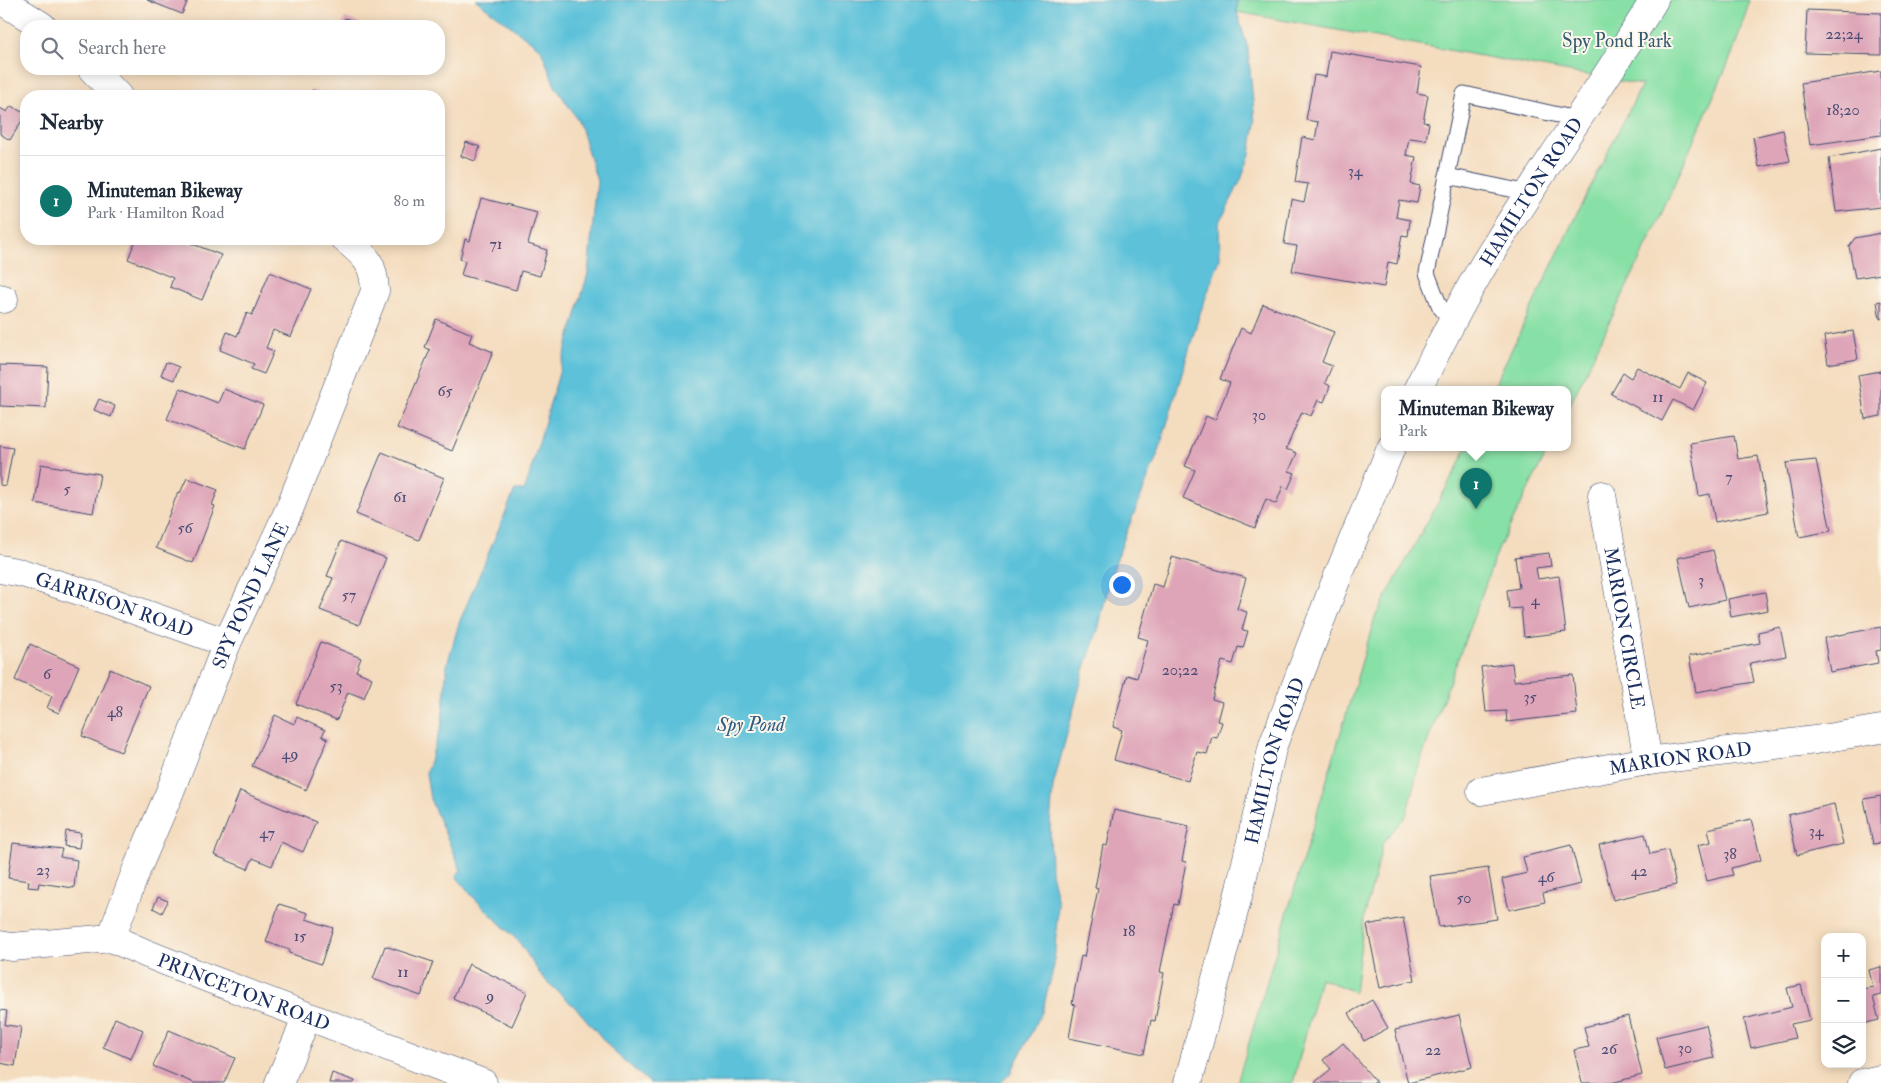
<!DOCTYPE html>
<html lang="en">
<head>
<meta charset="utf-8">
<style>
  :root { --surface:#fff; --page:#f6f6f7; --text:#1f2937; --muted:#747a83; --line:#e0e1e3; --accent:#0f766e }
  body { margin:0; font-family:"IM FELL Double Pica",serif; background:var(--page); color:var(--text) }
  .controls { position:absolute; right:15px; bottom:15px; display:grid; overflow:hidden; border-radius:10px; box-shadow:0 2px 12px #0003 }
  .controls button { width:45px; height:45px; display:grid; place-items:center; padding:0; border:0; border-bottom:1px solid var(--line); background:var(--surface); color:var(--text); font:25px sans-serif }
  .you { position:absolute; left:1121px; top:584px; width:18px; height:18px; margin:-12px; border:4px solid #fff; border-radius:50%; background:#1a73e8; box-shadow:0 0 0 8px #1a73e833 }
  .badge { display:grid; place-items:center; width:32px; height:32px; border-radius:50%; background:var(--accent); color:#fff; font-size:16px; font-weight:700 }
  .pin { position:absolute; translate:-50% -41px; filter:drop-shadow(0 1px 2px #0008) }
  .pin::after { content:''; position:absolute; top:26px; width:18px; height:15px; background:inherit; clip-path:polygon(0 0,100% 0,50% 100%) }
  .popup { position:absolute; left:1381px; top:386px; width:190px; height:65px; box-sizing:border-box; display:grid; place-content:center; border-radius:10px; background:var(--surface); filter:drop-shadow(0 1px 4px #0005); font-size:16px; white-space:nowrap; color:var(--muted) }
  .popup b { font-size:19px; color:var(--text) }
  .popup::after { content:''; position:absolute; left:50%; top:100%; margin-left:-10px; border:10px solid transparent; border-top-color:var(--surface) }
  .list { margin:0; padding:0; list-style:none }
  h2 { display:flex; justify-content:space-between; align-items:center; height:65px; margin:0; padding:0 20px; font-size:21px }
  h2 small { font-size:16px; font-weight:400; color:var(--muted) }
  .list li { display:grid; grid-template-columns:32px 1fr auto; gap:15px; align-items:center; box-sizing:border-box; height:90px; padding:0 20px; border-top:1px solid var(--line) }
  .list b { display:block; font-size:19px; white-space:nowrap }
  .list p { margin:0; font-size:16px; white-space:nowrap; color:var(--muted) }
  .list em { font-size:16px; font-style:normal; color:var(--muted) }
  .icon { flex:none; width:28px; height:28px; fill:none; stroke:currentColor; stroke-width:2; stroke-linecap:round; stroke-linejoin:round }
  .map { position:relative; flex:none; width:1881px; height:1083px; overflow:hidden }
  .search { position:absolute; background:var(--surface); box-shadow:0 2px 12px #0003; left:20px; top:20px; width:425px; height:55px; display:flex; align-items:center; gap:12px; box-sizing:border-box; padding:0 18px; border-radius:20px; color:var(--muted); font-size:19px }
  .panel { position:absolute; background:var(--surface); box-shadow:0 2px 12px #0003; left:20px; top:90px; width:425px; height:155px; border-radius:20px }
  .map>svg:first-child { display:block }
  .green { fill:#87e0a5; stroke:#518882 }
  .water { fill:#5bc1d9; stroke:#3b789c }
  .building { fill:#dea4b8 }
  .lines { fill:none; stroke-linecap:round; stroke-linejoin:round }
  .service-casing { stroke:#3c496c; stroke-width:17 }
  .minor-casing { stroke:#3c496c; stroke-width:29 }
  .service { stroke:#fff; stroke-width:15 }
  .minor { stroke:#fff; stroke-width:28 }
  .labels { text-anchor:middle; stroke-width:4; stroke-linejoin:round; paint-order:stroke }
  .number-label { font-size:16px; fill:#4c4c74 }
  .park-label { font-size:19px; fill:#365b70; stroke:#fbf7ec }
  .street-label { font-size:19px; fill:#1b2f5e; stroke:#fbf7ec }
  .water-label { font-size:20px; font-style:italic; fill:#2e5b83; stroke:#fbf7ec }
</style>
</head>
<body>
<div class="map">
<svg width="1881" height="1083" viewBox="0 0 1881 1083">
  <rect width="100%" height="100%" fill="#fbf7ec"/>
  <filter id="ink" filterUnits="userSpaceOnUse"><feTurbulence type="fractalNoise" baseFrequency=".02" numOctaves="2"/><feDisplacementMap in="SourceGraphic" scale="10" xChannelSelector="R" yChannelSelector="G"/><feConvolveMatrix kernelMatrix="1 2 1 2 8 2 1 2 1" color-interpolation-filters="sRGB"/></filter>
  <filter id="wash" filterUnits="userSpaceOnUse"><feTurbulence type="fractalNoise" baseFrequency=".0096" numOctaves="4" result="noise"/><feDisplacementMap in="SourceGraphic" scale="20" xChannelSelector="R" yChannelSelector="G"/><feGaussianBlur stdDeviation="1.12" result="paint"/><feColorMatrix in="noise" values="0 0 0 0 0 0 0 0 0 0 0 0 0 0 0 0 0 1.4 0 .05"/><feComposite in="paint" operator="in"/></filter>
  <g filter="url(#wash)">
    <rect width="100%" height="100%" fill="#f4dcbe"/>
    <g class="green">
      <polygon points="1237,0 1750,0 1733,52 1656,226 1567,411 1567,390 1492,390 1580,207 1642,85 1237,12"/>
      <polygon points="1466,448 1549,448 1498,550 1419,765 1406,816 1383,842 1364,919 1355,992 1320,978 1293,1083 1237,1083 1375,617 1457,468"/>
    </g>
    <polygon class="water" points="476,0 1237,0 1237,12 1248,49 1255,123 1250,154 1241,180 1219,224 1220,259 1199,316 1159,451 1125,536 1110,579 1098,630 1085,667 1053,786 1050,825 1051,872 1058,903 1054,966 1042,1012 1010,1074 1001,1083 650,1083 614,1052 578,1010 542,977 519,942 473,897 456,876 461,870 430,799 426,773 442,724 447,665 459,623 515,490 525,490 588,273 597,181 578,120 555,86 541,49"/>
    <g id="blocks">
      <g class="building">
        <polygon points="147,0 188,0 182,14"/>
        <polygon points="1807,10 1881,13 1881,55 1805,53"/>
        <polygon points="345,18 362,24 361,26 342,26"/>
        <polygon points="1330,51 1421,67 1417,93 1428,95 1423,122 1429,123 1426,140 1409,138 1406,155 1416,157 1411,184 1420,186 1417,203 1399,200 1396,217 1410,220 1408,236 1402,235 1397,264 1388,262 1384,287 1292,271 1297,246 1284,244 1291,199 1304,202 1308,184 1295,182 1302,137 1315,140 1318,122 1306,120 1314,75 1326,77"/>
        <polygon points="1881,71 1881,135 1810,145 1801,83"/>
        <polygon points="312,90 327,96 309,96"/>
        <polygon points="11,106 26,114 10,140 0,134 0,108 7,112"/>
        <polygon points="1783,130 1790,161 1759,167 1753,137"/>
        <polygon points="466,142 480,147 475,161 461,156"/>
        <polygon points="1881,148 1881,207 1836,212 1829,158"/>
        <polygon points="481,198 537,212 528,244 547,250 540,276 521,271 516,290 461,275 465,261 460,259 465,239 470,241"/>
        <polygon points="1881,233 1881,274 1855,278 1849,246 1855,238"/>
        <polygon points="136,239 180,239 221,255 202,300 170,287 173,278 128,259"/>
        <polygon points="270,272 311,289 291,337 273,330 266,348 274,351 264,374 251,369 254,364 220,350 227,332 237,336 247,313 252,315"/>
        <polygon points="1881,301 1881,319 1880,319 1877,302"/>
        <polygon points="1263,304 1334,332 1322,362 1332,366 1325,383 1330,386 1324,402 1318,400 1311,416 1302,412 1286,449 1297,453 1289,471 1295,473 1288,489 1283,486 1276,504 1266,499 1255,528 1183,498 1195,470 1185,466 1206,416 1215,420 1230,383 1220,379 1241,328 1251,333"/>
        <polygon points="436,319 472,334 469,342 493,352 452,451 397,428 430,350 425,347"/>
        <polygon points="1853,331 1858,359 1828,364 1824,336"/>
        <polygon points="166,362 179,367 174,380 161,375"/>
        <polygon points="0,365 48,367 46,408 0,406"/>
        <polygon points="1637,367 1680,389 1688,373 1707,383 1693,410 1673,400 1662,421 1611,394 1623,373 1631,378"/>
        <polygon points="1881,371 1881,416 1865,419 1858,375"/>
        <polygon points="180,388 218,403 224,389 263,405 245,449 167,419"/>
        <polygon points="99,399 115,406 111,417 94,410"/>
        <polygon points="1734,436 1738,459 1758,456 1768,512 1715,522 1710,494 1699,496 1690,443"/>
        <polygon points="0,446 13,448 6,486 0,485"/>
        <polygon points="382,452 444,478 419,540 356,514"/>
        <polygon points="1816,460 1831,531 1799,537 1786,463"/>
        <polygon points="41,464 100,474 93,513 35,503"/>
        <polygon points="187,478 218,490 212,505 215,506 193,563 156,548 178,492 180,493"/>
        <polygon points="341,541 386,558 359,625 320,610 333,578 327,576"/>
        <polygon points="1713,550 1725,600 1689,608 1678,558"/>
        <polygon points="1549,553 1551,566 1536,568 1538,579 1559,576 1566,632 1524,637 1521,608 1509,609 1507,590 1519,588 1515,557"/>
        <polygon points="1172,557 1246,578 1237,609 1247,612 1242,630 1248,631 1243,648 1238,647 1233,664 1222,661 1212,699 1222,702 1217,721 1222,722 1217,738 1212,737 1207,754 1197,752 1188,781 1114,760 1122,730 1113,727 1127,675 1137,678 1148,640 1138,637 1153,584 1163,587"/>
        <polygon points="1765,592 1768,610 1731,617 1728,599"/>
        <polygon points="1780,627 1786,656 1750,663 1754,682 1696,692 1689,656 1760,643 1758,632"/>
        <polygon points="1881,627 1881,650 1876,651 1878,663 1830,672 1824,638"/>
        <polygon points="321,642 361,658 356,671 372,678 364,698 348,692 337,720 296,704"/>
        <polygon points="30,644 79,666 59,713 47,708 52,696 15,680"/>
        <polygon points="1512,663 1514,681 1573,675 1577,714 1507,722 1506,711 1486,712 1481,667"/>
        <polygon points="110,669 149,686 121,752 82,736"/>
        <polygon points="275,715 294,724 297,717 325,730 322,736 328,739 306,790 252,766"/>
        <polygon points="240,791 316,822 303,852 281,842 272,866 253,858 248,869 214,855"/>
        <polygon points="1881,796 1881,843 1873,844 1864,799"/>
        <polygon points="1834,804 1843,844 1797,855 1788,815"/>
        <polygon points="1114,810 1189,826 1182,861 1186,862 1178,905 1174,904 1160,972 1164,973 1155,1021 1151,1020 1144,1054 1069,1038 1075,1005 1072,1004 1081,956 1084,957 1098,889 1095,888 1103,845 1107,846"/>
        <polygon points="1751,819 1761,860 1731,868 1733,875 1707,881 1698,845 1711,842 1708,829"/>
        <polygon points="66,831 81,833 79,848 64,846"/>
        <polygon points="1645,834 1650,854 1668,850 1676,885 1613,900 1599,845"/>
        <polygon points="13,843 62,849 60,857 77,860 74,888 39,883 38,888 28,887 29,881 8,878"/>
        <polygon points="1571,845 1581,884 1543,893 1545,902 1509,910 1502,879 1527,873 1523,857"/>
        <polygon points="1488,868 1497,919 1439,927 1430,876"/>
        <polygon points="158,897 168,901 162,913 153,908"/>
        <polygon points="279,904 308,913 306,919 333,928 321,964 289,953 290,950 266,942"/>
        <polygon points="1403,918 1415,980 1380,988 1367,925"/>
        <polygon points="385,946 433,962 421,996 373,979"/>
        <polygon points="469,964 527,992 512,1026 453,998"/>
        <polygon points="1881,967 1881,995 1873,997 1879,1020 1862,1024 1862,989 1873,987 1869,970"/>
        <polygon points="1801,985 1810,1020 1791,1024 1795,1038 1751,1048 1744,1019 1792,1007 1787,988"/>
        <polygon points="1372,1000 1388,1028 1364,1041 1349,1013"/>
        <polygon points="0,1010 7,1011 5,1025 21,1027 15,1066 0,1063"/>
        <polygon points="1459,1015 1472,1067 1408,1083 1395,1030"/>
        <polygon points="1628,1016 1642,1075 1611,1083 1582,1083 1574,1050 1589,1047 1584,1027"/>
        <polygon points="115,1018 143,1030 131,1059 103,1047"/>
        <polygon points="1706,1025 1714,1058 1665,1070 1656,1037"/>
        <polygon points="169,1030 235,1058 224,1083 194,1083 153,1066"/>
        <polygon points="1343,1043 1377,1083 1314,1083 1331,1069 1323,1060"/>
        <polygon points="332,1073 355,1081 354,1083 329,1083"/>
      </g>
    </g>
  </g>
  <g filter="url(#ink)">
    <use href="#blocks" fill-opacity="0" stroke="#3c496c" stroke-width="1"/>
    <g class="lines">
      <g class="service-casing">
        <g id="service">
          <polyline points="1447,176 1529,193"/>
          <polyline points="1452,321 1440,307 1427,273 1464,94 1576,119"/>
        </g>
      </g>
      <g class="minor-casing">
        <g id="minor">
          <polyline points="1,0 42,26"/>
          <polyline points="92,69 118,96"/>
          <polyline points="0,298 4,299"/>
          <path id="s1" d="M1417,390C1443,339 1468,288 1499,240C1549,159 1605,82 1654,0"/>
          <path id="s2" d="M1602,495L1648,761"/>
          <path id="s3" d="M0,569L22,573L92,595L227,643"/>
          <path id="s4" d="M1481,791L1648,761L1815,740L1881,729"/>
          <path id="s5" d="M111,938L136,871L169,794L227,643L289,510L375,291C374,263 366,256 345,239"/>
          <path id="s6" d="M0,945L12,947L111,938L145,953L210,979L483,1083"/>
          <polyline points="279,1083 307,1017"/>
          <path id="s7" d="M1188,1083L1240,889L1273,745L1333,588L1391,448"/>
          <polyline points="1862,1083 1881,1079"/>
        </g>
      </g>
      <use href="#service" class="service"/>
      <use href="#minor" class="minor"/>
    </g>
  </g>
  <g class="labels">
    <g class="number-label">
      <text x="1844" y="39">22;24</text>
      <text x="1843" y="115">18;20</text>
      <text x="1355" y="176">34</text>
      <text x="496" y="249">71</text>
      <text x="445" y="396">65</text>
      <text x="1658" y="402">11</text>
      <text x="1259" y="420">30</text>
      <text x="1729" y="482">7</text>
      <text x="67" y="494">5</text>
      <text x="400" y="502">61</text>
      <text x="185" y="533">56</text>
      <text x="1701" y="585">3</text>
      <text x="349" y="600">57</text>
      <text x="1535" y="605">4</text>
      <text x="1180" y="675">20;22</text>
      <text x="47" y="679">6</text>
      <text x="336" y="691">53</text>
      <text x="1530" y="702">35</text>
      <text x="115" y="717">48</text>
      <text x="290" y="759">49</text>
      <text x="1816" y="836">34</text>
      <text x="267" y="838">47</text>
      <text x="1730" y="859">38</text>
      <text x="43" y="875">23</text>
      <text x="1639" y="876">42</text>
      <text x="1546" y="882">46</text>
      <text x="1464" y="903">50</text>
      <text x="1129" y="936">18</text>
      <text x="300" y="941">15</text>
      <text x="403" y="977">11</text>
      <text x="490" y="1001">9</text>
      <text x="1685" y="1053">30</text>
      <text x="1609" y="1054">26</text>
      <text x="1433" y="1055">22</text>
    </g>
    <g class="park-label">
      <text x="1617" y="47">Spy Pond Park</text>
    </g>
    <g class="street-label">
      <text dy="7" stroke="none"><textPath href="#s1" startOffset="229">HAMILTON ROAD</textPath></text>
      <text dy="7" stroke="none"><textPath href="#s5" startOffset="370">SPY POND LANE</textPath></text>
      <text dy="7" stroke="none"><textPath href="#s3" startOffset="120">GARRISON ROAD</textPath></text>
      <text dy="7" stroke="none"><textPath href="#s2" startOffset="135">MARION CIRCLE</textPath></text>
      <text dy="7" stroke="none"><textPath href="#s4" startOffset="202">MARION ROAD</textPath></text>
      <text dy="7" stroke="none"><textPath href="#s7" startOffset="334">HAMILTON ROAD</textPath></text>
      <text dy="7" stroke="none"><textPath href="#s6" startOffset="255">PRINCETON ROAD</textPath></text>
    </g>
    <g class="water-label">
      <text x="751" y="731">Spy Pond</text>
    </g>
  </g>
</svg>
<div class="controls">
<button>+</button>
<button>−</button>
<button><svg class="icon" aria-label="layers" viewBox="0 0 24 24"><path d="M12 4l9 5-9 5-9-5zM3 14l9 5 9-5"/></svg></button>
</div>
<div class="you"></div>
<div class="pin badge" style="left:1476px;top:509px">1</div>
<div class="popup"><b>Minuteman Bikeway</b>Park</div>
<div class="search"><svg class="icon" aria-label="search" viewBox="0 0 24 24"><circle cx="10" cy="10" r="6"/><path d="M15 15l6 6"/></svg>Search here</div>
<section class="panel">
<h2>Nearby<small></small></h2>
<ul class="list">
<li><span class="badge">1</span><div><b>Minuteman Bikeway</b><p>Park · Hamilton Road</p></div><em>80 m</em></li>
</ul>
</section>
</div>
</body>
</html>
